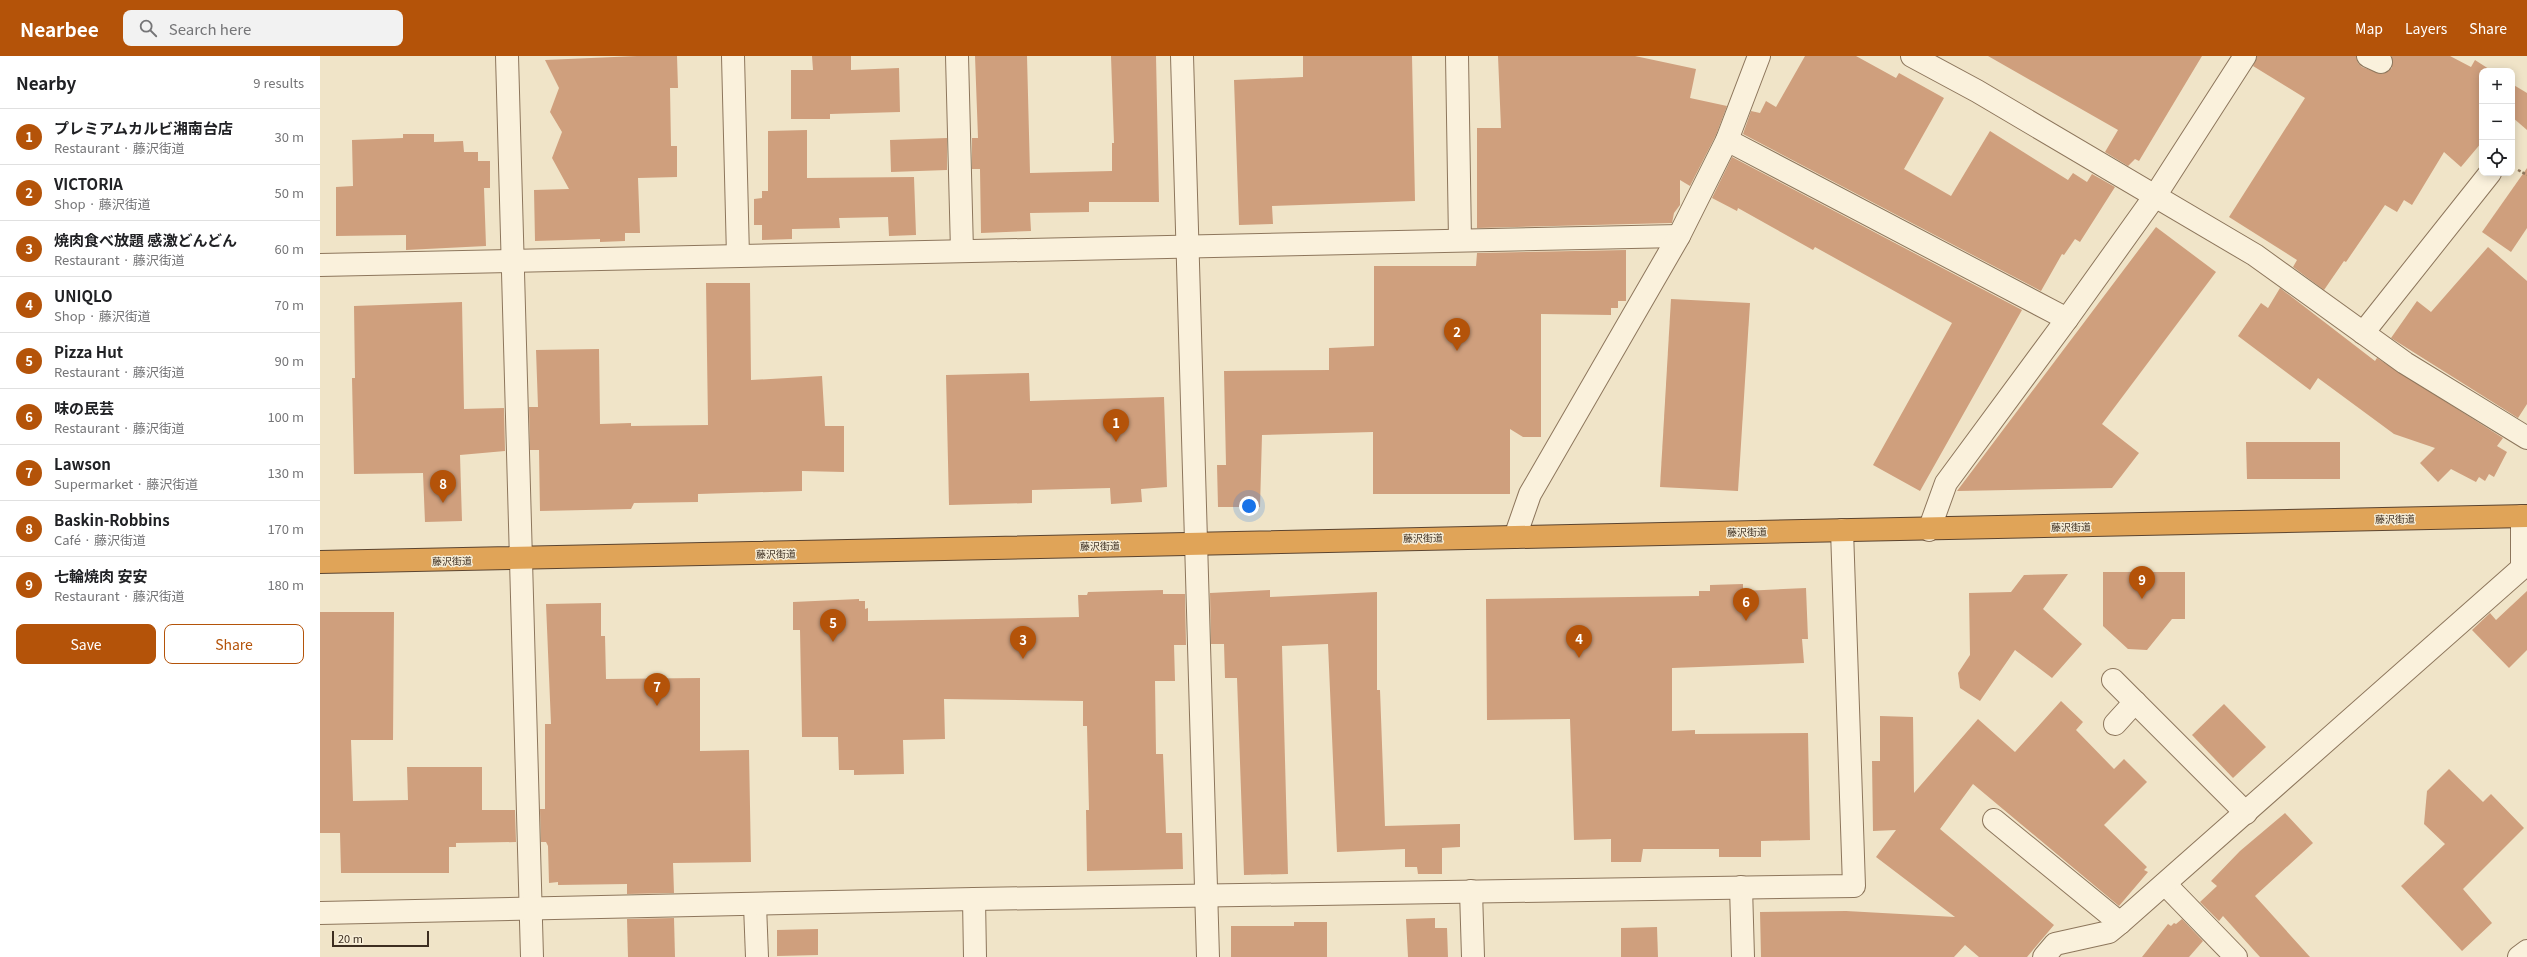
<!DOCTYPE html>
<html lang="en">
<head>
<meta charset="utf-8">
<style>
  :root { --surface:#fff; --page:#f2f2f2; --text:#202124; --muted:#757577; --line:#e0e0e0; --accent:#b45309 }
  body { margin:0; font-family:Georgia,"Noto Sans JP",serif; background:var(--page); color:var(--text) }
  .controls { position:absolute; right:12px; top:12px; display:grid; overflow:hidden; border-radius:8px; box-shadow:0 2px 10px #0003 }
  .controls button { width:36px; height:36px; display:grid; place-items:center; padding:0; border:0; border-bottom:1px solid var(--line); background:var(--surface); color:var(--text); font:20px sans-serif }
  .scale { position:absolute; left:12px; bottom:10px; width:97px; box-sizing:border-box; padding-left:4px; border:2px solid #3d2e20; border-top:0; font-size:11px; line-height:14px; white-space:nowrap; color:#3d2e20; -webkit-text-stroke:3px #f7eed8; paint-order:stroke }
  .you { position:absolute; left:929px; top:450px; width:14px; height:14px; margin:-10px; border:3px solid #fff; border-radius:50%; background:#1a73e8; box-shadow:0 0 0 6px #1a73e833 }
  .badge { display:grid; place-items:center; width:26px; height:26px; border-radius:50%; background:var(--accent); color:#fff; font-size:13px; font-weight:700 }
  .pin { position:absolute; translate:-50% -33px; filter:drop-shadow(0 1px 2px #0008) }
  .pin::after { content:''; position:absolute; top:21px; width:14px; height:12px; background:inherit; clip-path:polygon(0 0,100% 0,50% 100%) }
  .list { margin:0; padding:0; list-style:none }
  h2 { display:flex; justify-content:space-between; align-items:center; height:52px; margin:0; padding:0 16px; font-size:17px }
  h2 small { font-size:13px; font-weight:400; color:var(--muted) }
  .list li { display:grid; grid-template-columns:26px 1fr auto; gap:12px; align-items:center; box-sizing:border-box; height:56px; padding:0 16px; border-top:1px solid var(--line) }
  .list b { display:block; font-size:15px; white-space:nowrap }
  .list p { margin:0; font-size:13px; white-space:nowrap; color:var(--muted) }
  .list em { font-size:13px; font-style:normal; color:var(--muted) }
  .actions { display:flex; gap:8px; padding:12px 16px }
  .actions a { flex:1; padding:9px 0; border:1px solid var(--accent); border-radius:8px; text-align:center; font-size:14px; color:var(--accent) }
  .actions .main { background:var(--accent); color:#fff }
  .icon { flex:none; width:22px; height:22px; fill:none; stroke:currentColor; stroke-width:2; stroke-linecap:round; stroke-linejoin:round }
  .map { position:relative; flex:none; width:2207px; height:901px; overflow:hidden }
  header { display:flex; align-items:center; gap:24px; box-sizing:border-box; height:56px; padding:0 20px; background:var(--accent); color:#fff }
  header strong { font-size:19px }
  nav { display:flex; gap:22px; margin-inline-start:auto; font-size:14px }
  .search { width:280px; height:36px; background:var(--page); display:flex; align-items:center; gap:10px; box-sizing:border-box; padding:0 14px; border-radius:8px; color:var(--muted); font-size:15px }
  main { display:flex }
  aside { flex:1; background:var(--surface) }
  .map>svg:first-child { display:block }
  .building { fill:#cf9f7d }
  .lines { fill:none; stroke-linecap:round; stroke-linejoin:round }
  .street-casing { stroke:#8d765c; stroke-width:24 }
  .highway-casing { stroke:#5b4430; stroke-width:24 }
  .path { stroke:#8d765c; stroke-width:2.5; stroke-dasharray:3 2; stroke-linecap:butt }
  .street { stroke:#faf1dc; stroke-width:22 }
  .highway { stroke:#e0a458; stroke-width:22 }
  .labels { text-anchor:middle; stroke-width:3; stroke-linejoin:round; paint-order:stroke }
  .street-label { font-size:10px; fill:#3d2e20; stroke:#f7eed8 }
</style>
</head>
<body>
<header>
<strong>Nearbee</strong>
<div class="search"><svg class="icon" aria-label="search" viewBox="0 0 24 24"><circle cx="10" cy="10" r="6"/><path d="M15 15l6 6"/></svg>Search here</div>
<nav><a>Map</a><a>Layers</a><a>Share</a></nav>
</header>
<main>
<aside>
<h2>Nearby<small>9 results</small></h2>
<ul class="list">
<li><span class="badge">1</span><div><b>プレミアムカルビ湘南台店</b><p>Restaurant · 藤沢街道</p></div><em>30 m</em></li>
<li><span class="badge">2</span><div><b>VICTORIA</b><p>Shop · 藤沢街道</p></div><em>50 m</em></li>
<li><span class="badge">3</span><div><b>焼肉食べ放題 感激どんどん</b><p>Restaurant · 藤沢街道</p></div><em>60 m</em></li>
<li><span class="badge">4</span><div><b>UNIQLO</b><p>Shop · 藤沢街道</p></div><em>70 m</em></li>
<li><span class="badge">5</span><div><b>Pizza Hut</b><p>Restaurant · 藤沢街道</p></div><em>90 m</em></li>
<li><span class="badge">6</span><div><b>味の民芸</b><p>Restaurant · 藤沢街道</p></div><em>100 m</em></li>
<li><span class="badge">7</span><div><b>Lawson</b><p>Supermarket · 藤沢街道</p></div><em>130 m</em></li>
<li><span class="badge">8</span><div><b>Baskin-Robbins</b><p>Café · 藤沢街道</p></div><em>170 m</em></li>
<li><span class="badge">9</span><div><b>七輪焼肉 安安</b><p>Restaurant · 藤沢街道</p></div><em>180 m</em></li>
</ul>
<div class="actions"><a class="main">Save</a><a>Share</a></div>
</aside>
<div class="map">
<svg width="2207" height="901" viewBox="0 0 2207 901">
  <rect width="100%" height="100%" fill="#f0e4c8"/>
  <g class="building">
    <polygon points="317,0 357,0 358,32 350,32 351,90 357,90 357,121 318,122 320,177 305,177 305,185 280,186 280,183 215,185 214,134 249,133 232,102 242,76 230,56 239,32 225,4"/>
    <polygon points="492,0 531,0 531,14 579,12 580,56 510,58 510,63 471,63 471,14 493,14"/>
    <polygon points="655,0 707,0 710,117 792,115 792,87 794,87 791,0 836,0 839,146 769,146 769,156 710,157 711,175 661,177 660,113 652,113 652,82 658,82"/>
    <polygon points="983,0 1092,0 1095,145 952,150 953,168 919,169 914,24 983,21"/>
    <polygon points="1178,0 1315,0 1376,13 1370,42 1407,50 1396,79 1370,130 1360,124 1360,149 1354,157 1352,167 1157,172 1157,72 1181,72"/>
    <polygon points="1485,0 1536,0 1576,22 1579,17 1624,42 1584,113 1631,140 1670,75 1748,124 1753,117 1767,126 1772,118 1795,131 1760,186 1755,183 1744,199 1742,198 1721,235 1423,78 1431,55 1440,57 1446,45 1456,51"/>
    <polygon points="1668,0 1882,0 1819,105 1815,103 1808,110 1785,96 1798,74"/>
    <polygon points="1937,0 2036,0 2038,7 2042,11 2062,18 2072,12 2072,0 2130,0 2151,11 2155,4 2172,15 2162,15 2162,86 2141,111 2124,96 2092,149 2084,144 2077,156 2065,149 2026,206 2024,205 2004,234 1973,211 1977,204 1909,161 1985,42 1933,10"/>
    <polygon points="2192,28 2207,37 2207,74 2192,61"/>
    <polygon points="487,74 487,122 594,121 596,179 569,180 568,161 519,162 520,172 472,173 472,183 442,184 442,169 434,169 434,143 442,142 442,135 448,135 448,75"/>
    <polygon points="83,78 114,78 114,86 143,85 144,96 158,96 158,105 170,105 170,132 164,132 166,190 86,194 86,179 16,180 16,131 33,130 32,84 83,82"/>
    <polygon points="627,82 627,114 571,116 570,84"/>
    <polygon points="1412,101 1702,254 1600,435 1553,409 1632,267 1495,191 1493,194 1418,152 1417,155 1392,142"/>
    <polygon points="2207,112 2207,172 2191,196 2162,176"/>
    <polygon points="1836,171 1896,216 1782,368 1819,397 1792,432 1637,435"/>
    <polygon points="2168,191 2207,225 2207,348 2198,362 2071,282 2097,245 2111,256"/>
    <polygon points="1306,194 1306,245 1298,245 1298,252 1291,252 1291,259 1221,258 1221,381 1203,381 1190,373 1190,438 1053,438 1053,376 942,379 940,451 898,451 897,409 906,409 904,315 1009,314 1009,292 1054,290 1054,210 1156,210 1157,197"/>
    <polygon points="386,227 430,227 431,324 502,320 505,370 524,370 524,416 482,415 482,435 378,438 378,446 314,447 311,453 220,455 219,394 210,394 209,351 218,351 216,294 279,293 280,368 311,367 311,370 388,369"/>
    <polygon points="1960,232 2055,305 2057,302 2183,382 2177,390 2187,396 2174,421 2169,418 2165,425 2159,421 2156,426 2131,413 2118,426 2100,407 2115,392 2074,378 1998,322 1990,334 1918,280 1941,247 1948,252"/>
    <polygon points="1351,243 1430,247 1418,435 1340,431"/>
    <polygon points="142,246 144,353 184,352 185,395 140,399 142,465 105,466 103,417 34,418 32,322 35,322 34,250"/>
    <polygon points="709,317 710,345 844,341 847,431 821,433 822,446 791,448 790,432 712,434 712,447 629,449 626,319"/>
    <polygon points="1926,386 2020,386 2020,423 1927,423"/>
    <polygon points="1783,516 1865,516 1865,563 1852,563 1827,594 1808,593 1783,570"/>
    <polygon points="1748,518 1723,553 1762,588 1732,622 1695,594 1660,645 1640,632 1638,617 1650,599 1649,537 1691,536 1704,519"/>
    <polygon points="1423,528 1423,535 1486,532 1488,583 1482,583 1484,607 1352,612 1352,675 1375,674 1375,678 1488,677 1490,784 1441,785 1441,801 1399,801 1399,793 1323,793 1321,806 1291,806 1291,783 1254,784 1250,663 1167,664 1166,543 1379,540 1379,535 1390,535 1390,529"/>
    <polygon points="843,534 843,538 865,538 866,589 854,589 855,625 835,625 836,698 843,698 846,777 862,777 863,813 767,815 766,754 769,754 767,670 763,670 763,645 624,643 625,683 583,684 584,718 534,719 534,714 519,714 518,681 482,681 480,574 473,574 473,546 539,543 539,545 545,545 545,553 548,552 548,565 759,561 758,539 767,539 768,536"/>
    <polygon points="950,534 950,541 1057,536 1057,634 1060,634 1065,770 1140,768 1140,791 1122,792 1122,818 1098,818 1097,811 1085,811 1085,793 1017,796 1008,588 962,590 968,818 924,819 917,622 905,622 904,588 891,588 890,537"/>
    <polygon points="2207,535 2207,594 2189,612 2152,574 2170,557 2176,564"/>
    <polygon points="281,547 281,580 285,580 286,623 380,622 380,695 429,694 431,806 353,807 354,837 307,838 307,828 238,829 238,826 229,827 228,790 226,786 221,786 220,753 225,753 225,668 231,668 226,548"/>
    <polygon points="0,556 74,556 73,684 31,684 33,745 88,744 87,711 162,711 162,754 195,754 196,786 136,787 136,791 129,791 129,817 21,817 20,777 0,777"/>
    <polygon points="1741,645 1763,666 1756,674 1794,713 1804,703 1827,726 1784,769 1827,811 1824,814 1828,816 1799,850 1653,728 1620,773 1734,869 1707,901 1659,901 1645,889 1634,901 1441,901 1440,856 1526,855 1635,861 1556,801 1576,774 1553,775 1552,705 1560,705 1560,660 1593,661 1594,737 1658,663 1695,696"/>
    <polygon points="1904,648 1946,691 1913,722 1872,679"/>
    <polygon points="2129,713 2163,746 2171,738 2204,772 2143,833 2172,867 2142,895 2081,830 2125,788 2104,768 2107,735"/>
    <polygon points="1965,757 1993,787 1935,840 1990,901 1940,901 1903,860 1899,865 1880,846 1897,830 1891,825 1920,795"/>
    <polygon points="354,862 355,901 308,901 307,863"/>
    <polygon points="1115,862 1115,872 1127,872 1128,901 1088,901 1086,863"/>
    <polygon points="1862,863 1883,885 1869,901 1822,901 1848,868 1851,870 1854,867 1856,868"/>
    <polygon points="974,866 1007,866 1007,901 911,901 911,870 974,870"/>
    <polygon points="1337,871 1338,901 1301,901 1301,872"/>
    <polygon points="498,873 498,899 457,900 457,874"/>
  </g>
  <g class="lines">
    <g class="street-casing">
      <g id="street">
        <polyline points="187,0 212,901"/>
        <polyline points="413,0 418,200"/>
        <polyline points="637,0 642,195"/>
        <polyline points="862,0 888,901"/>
        <polyline points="1137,0 1140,184"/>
        <polyline points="1592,0 1657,35 1935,199 2085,307 2207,382"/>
        <polyline points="2048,0 2061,6"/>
        <polyline points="1407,84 1747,263"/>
        <polyline points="0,209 1359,180"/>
        <polyline points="2043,277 2170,117"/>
        <polyline points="1609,474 1626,427 1747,263 1835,140 1925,0"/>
        <polyline points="1195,481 1210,438 1359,180 1407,84 1439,0"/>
        <polyline points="1793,624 1926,757"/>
        <polyline points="1795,668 1815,646"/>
        <polyline points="1674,764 1800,867"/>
        <polyline points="1845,828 1916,901"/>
        <polyline points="1421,831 1423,901"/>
        <polyline points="1151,835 1153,901"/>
        <polyline points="654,843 655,901"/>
        <polyline points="435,849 437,901"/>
        <polyline points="0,857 654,843 1534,830 1522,474"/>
        <polyline points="1724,901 1735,888 1789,876 1800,867 2202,512 2202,460"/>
        <polyline points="2199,901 2207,895"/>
      </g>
    </g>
    <g class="highway-casing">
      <polyline id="highway" points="0,506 2207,460"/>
    </g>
    <polyline class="path" points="2198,114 2207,119"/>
    <use href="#street" class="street"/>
    <use href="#highway" class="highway"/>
  </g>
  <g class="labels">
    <g class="street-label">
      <text transform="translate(2075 463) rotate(-1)" y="4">藤沢街道</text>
      <text transform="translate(1751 471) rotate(-1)" y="4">藤沢街道</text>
      <text transform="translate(1427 476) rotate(-1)" y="4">藤沢街道</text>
      <text transform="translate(1103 482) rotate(-1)" y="4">藤沢街道</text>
      <text transform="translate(780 490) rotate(-1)" y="4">藤沢街道</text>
      <text transform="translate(456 498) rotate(-1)" y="4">藤沢街道</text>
      <text transform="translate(132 505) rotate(-1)" y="4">藤沢街道</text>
    </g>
  </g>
</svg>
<div class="controls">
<button>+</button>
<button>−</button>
<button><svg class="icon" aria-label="locate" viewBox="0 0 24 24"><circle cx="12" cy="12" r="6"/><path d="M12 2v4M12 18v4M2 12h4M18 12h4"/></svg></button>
</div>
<div class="scale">20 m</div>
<div class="you"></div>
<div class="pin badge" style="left:796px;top:386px">1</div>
<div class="pin badge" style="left:1137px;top:295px">2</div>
<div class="pin badge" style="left:703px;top:603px">3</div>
<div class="pin badge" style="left:1259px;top:602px">4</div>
<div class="pin badge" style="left:513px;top:586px">5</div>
<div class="pin badge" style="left:1426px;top:565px">6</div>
<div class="pin badge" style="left:337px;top:650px">7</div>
<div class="pin badge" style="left:123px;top:447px">8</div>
<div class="pin badge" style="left:1822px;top:543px">9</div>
</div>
</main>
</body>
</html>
